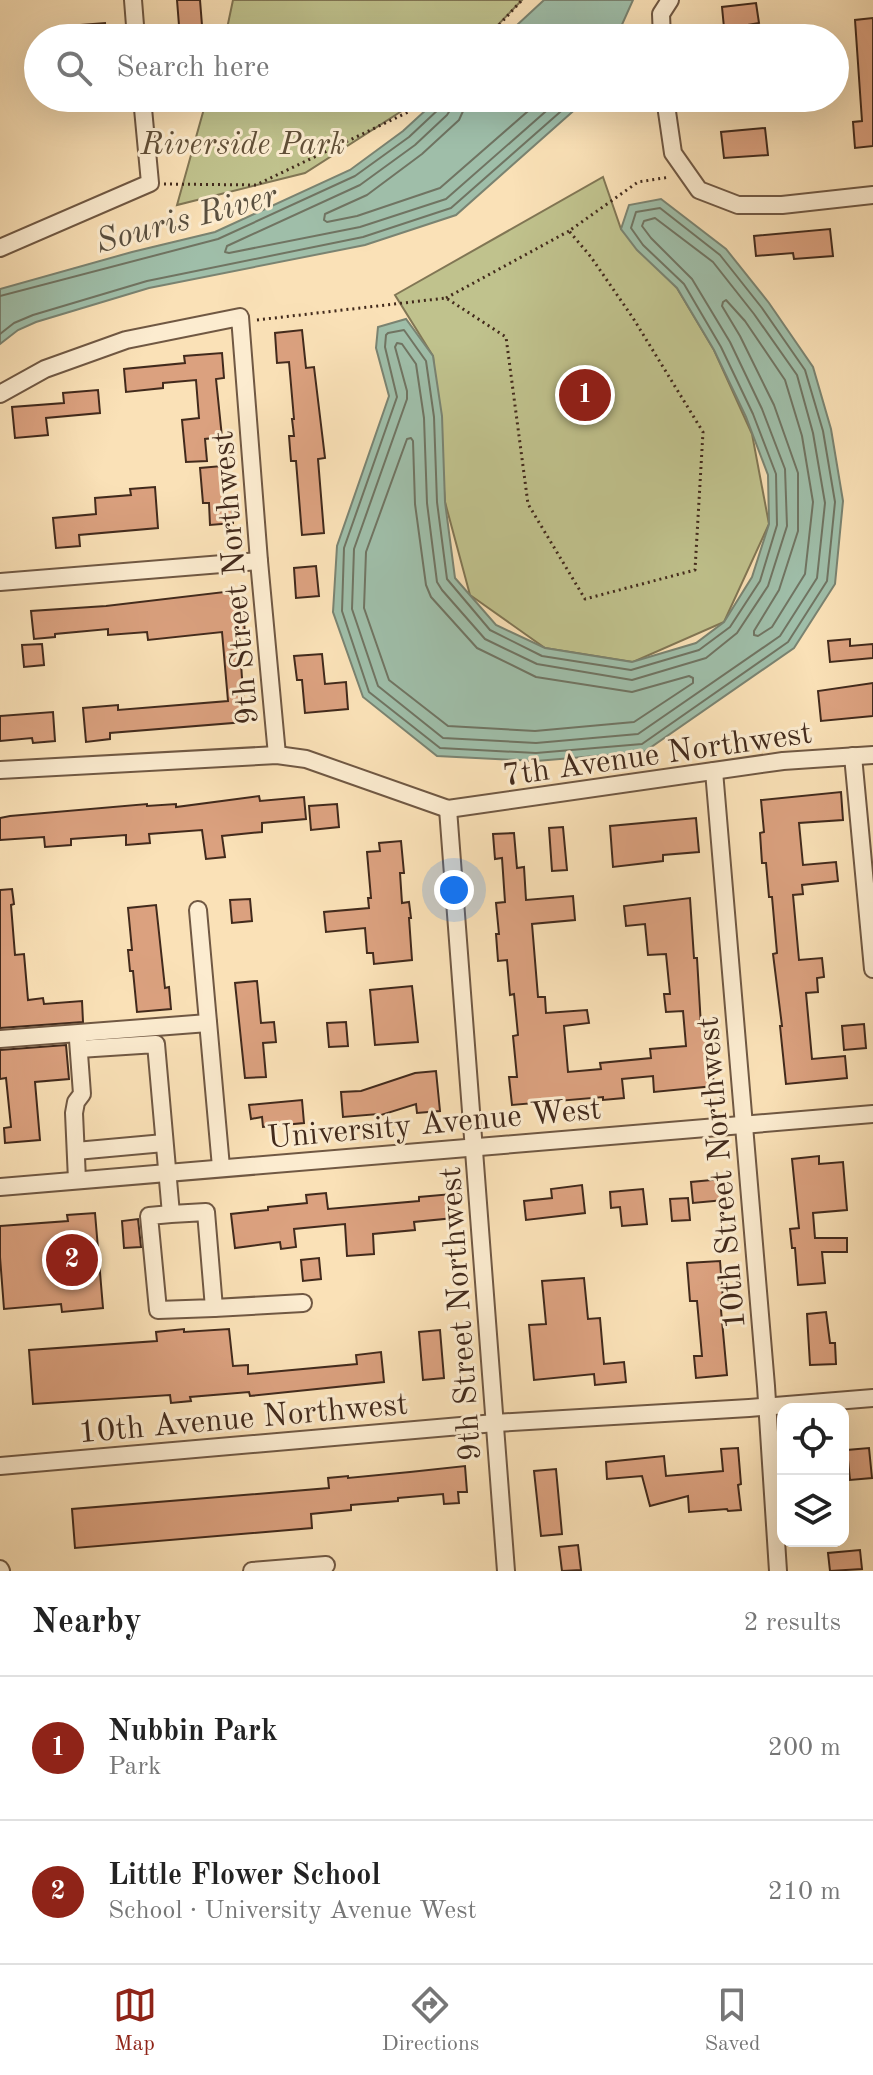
<!DOCTYPE html>
<html lang="en">
<head>
<meta charset="utf-8">
<style>
  :root { --surface:#fff; --page:#f2f2f2; --text:#222; --muted:#767676; --line:#e0e0e0; --accent:#8f2418 }
  body { margin:0; font-family:"Old Standard TT",serif; background:var(--page); color:var(--text) }
  .controls { position:absolute; right:24px; bottom:24px; display:grid; overflow:hidden; border-radius:16px; box-shadow:0 8px 32px #0002 }
  .controls button { width:72px; height:72px; display:grid; place-items:center; padding:0; border:0; border-bottom:2px solid var(--line); background:var(--surface); color:var(--text); font:40px sans-serif }
  .you { position:absolute; left:454px; top:890px; width:28px; height:28px; margin:-20px; border:6px solid #fff; border-radius:50%; background:#1a73e8; box-shadow:0 0 0 12px #1a73e833 }
  .badge { display:grid; place-items:center; width:52px; height:52px; border-radius:50%; background:var(--accent); color:#fff; font-size:26px; font-weight:700 }
  .pin { position:absolute; translate:-50% -50%; border:4px solid #fff; box-shadow:0 2px 8px #0006 }
  .list { margin:0; padding:0; list-style:none }
  h2 { display:flex; justify-content:space-between; align-items:center; height:104px; margin:0; padding:0 32px; font-size:34px }
  h2 small { font-size:26px; font-weight:400; color:var(--muted) }
  .list li { display:grid; grid-template-columns:52px 1fr auto; gap:24px; align-items:center; box-sizing:border-box; height:144px; padding:0 32px; border-top:2px solid var(--line) }
  .list b { display:block; font-size:30px; white-space:nowrap }
  .list p { margin:0; font-size:26px; white-space:nowrap; color:var(--muted) }
  .list em { font-size:26px; font-style:normal; color:var(--muted) }
  .icon { flex:none; width:44px; height:44px; fill:none; stroke:currentColor; stroke-width:2; stroke-linecap:round; stroke-linejoin:round }
  .map { position:relative; flex:none; width:873px; height:1571px; overflow:hidden }
  .search { position:absolute; background:var(--surface); box-shadow:0 8px 32px #0002; left:24px; right:24px; top:24px; height:88px; display:flex; align-items:center; gap:20px; box-sizing:border-box; padding:0 28px; border-radius:44px; color:var(--muted); font-size:30px }
  .sheet { height:392px; background:var(--surface) }
  nav { display:flex; justify-content:space-around; align-items:center; box-sizing:border-box; height:112px; border-top:2px solid var(--line); background:var(--surface); font-size:22px; color:var(--muted) }
  nav a { display:grid; justify-items:center; gap:4px }
  nav .on { color:var(--accent) }
  .map>svg:first-child { display:block }
  .green { fill:#c0c28d; stroke:#817654; stroke-width:2 }
  .water { fill:#9fbea9; stroke:#7a8371; stroke-width:2 }
  .lines { fill:none; stroke-linecap:round; stroke-linejoin:round }
  .shore { stroke:#707462; stroke-width:2 }
  .building { fill:#dba17f; stroke:#422a1c; stroke-width:2 }
  .minor-casing { stroke:#705843; stroke-width:20 }
  .path { stroke:#422a1c; stroke-width:3; stroke-dasharray:2 4; stroke-linecap:butt }
  .minor { stroke:#fcecd0; stroke-width:16 }
  .labels { text-anchor:middle; stroke-width:6; stroke-linejoin:round; paint-order:stroke }
  .park-label { font-size:32px; font-style:italic; fill:#625038; stroke:#fcecd0 }
  .street-label { font-size:32px; fill:#422a1c; stroke:#fcecd0 }
  .water-label { font-size:34px; font-style:italic; fill:#594f3f; stroke:#fcecd0 }
</style>
</head>
<body>
<div class="map">
<svg width="873" height="1571" viewBox="0 0 873 1571">
  <rect width="100%" height="100%" fill="#fae1b7"/>
  <filter id="stains"><feTurbulence type="fractalNoise" baseFrequency=".0025" numOctaves="4"/><feColorMatrix values="0 0 0 0 .2 0 0 0 0 .09 0 0 0 0 .02 0 0 0 .5 -.17"/></filter>
  <radialGradient id="worn" r=".72"><stop offset=".6" stop-color="#630" stop-opacity="0"/><stop offset="1" stop-color="#630" stop-opacity=".3"/></radialGradient>
  <g class="green">
    <polygon points="233,0 522,0 485,38 225,38"/>
    <polygon points="207,98 422,98 305,173 177,205"/>
    <polygon points="603,177 621,229 677,288 714,350 752,434 769,524 724,622 633,662 545,648 470,595 445,502 433,356 395,295"/>
  </g>
  <g class="water">
    <polygon points="544,0 633,0 616,38 503,38"/>
    <polygon points="439,98 588,98 456,215 365,245 149,288 36,322 18,330 0,344 0,289 132,252 215,232 350,170 403,131"/>
    <polygon points="661,199 726,249 769,303 813,367 831,429 843,501 835,584 794,648 644,752 536,761 437,756 363,697 333,612 337,546 389,396 376,348 378,327 406,319 433,356 442,416 445,502 455,578 496,625 545,648 632,662 696,643 724,622 752,577 769,524 768,475 746,417 714,350 677,288 637,250 621,229 629,205"/>
  </g>
  <g class="lines">
    <g class="shore">
      <polyline points="453,98 452,107 447,115 415,145 360,185 227,246 225,252 229,253 360,227 446,199 561,98"/>
      <polyline points="465,98 464,109 459,120 422,154 367,195 325,214 324,220 327,222 357,216 440,188 543,98"/>
      <polygon points="660,208 720,255 762,308 805,370 823,431 835,502 827,581 788,642 642,744 536,753 440,748 369,692 342,611 344,548 397,397 385,347 386,335 388,333 404,330 426,361 434,417 437,502 447,579 490,630 542,656 631,670 699,650 730,627 760,581 777,525 776,474 753,414 721,347 684,284 643,245 631,228 636,212"/>
      <polygon points="655,218 713,262 754,314 797,375 813,433 825,503 817,578 780,636 638,734 536,743 443,738 378,686 352,609 354,549 407,399 407,391 395,347 397,343 402,344 416,364 424,418 427,503 437,582 442,590 485,639 537,664 632,680 706,658 737,633 768,586 787,526 785,469 762,409 730,342 692,279 651,238 642,226 644,221"/>
      <polyline points="0,296 218,239 355,176 409,137 441,107 443,98"/>
      <polygon points="726,300 745,321 785,380 802,436 813,502 805,574 772,627 758,636 754,635 754,631 779,590 798,531 798,473 774,405 740,336 722,306 723,302"/>
      <polyline points="0,334 14,323 33,315 147,281 363,237 451,208 576,98"/>
      <polygon points="407,439 411,438 413,441 415,504 426,585 431,597 477,648 536,677 632,692 689,676 693,678 693,683 634,722 535,731 448,726 389,680 364,608 366,552"/>
    </g>
  </g>
  <g class="building">
    <polygon points="177,0 200,0 203,38 180,38"/>
    <polygon points="756,3 759,23 747,25 748,38 725,38 722,7"/>
    <polygon points="873,18 873,146 855,148 853,122 862,121 855,20"/>
    <polygon points="105,23 106,38 83,38 81,25"/>
    <polygon points="765,128 768,155 724,158 721,132"/>
    <polygon points="830,229 833,256 794,259 793,253 756,256 754,236"/>
    <polygon points="302,330 306,368 314,367 325,458 318,459 324,533 302,535 296,461 291,461 289,436 294,436 292,419 294,419 289,362 277,363 275,333"/>
    <polygon points="222,353 224,378 216,379 222,437 205,439 207,461 186,462 182,420 199,418 196,380 163,383 163,388 126,392 124,369 185,363 184,356"/>
    <polygon points="98,390 100,413 46,418 48,435 15,438 12,407 64,403 63,393"/>
    <polygon points="222,466 225,498 231,497 233,523 210,525 209,503 203,503 200,468"/>
    <polygon points="155,487 158,528 79,535 80,546 56,548 53,518 96,514 95,498 131,495 130,489"/>
    <polygon points="316,566 319,596 296,598 294,568"/>
    <polygon points="241,590 245,633 239,634 245,722 110,733 110,739 86,742 83,708 118,705 118,710 228,701 222,632 148,640 147,632 108,635 108,629 55,634 55,637 34,639 31,611 106,606"/>
    <polygon points="850,639 850,646 873,644 873,658 830,662 828,641"/>
    <polygon points="42,644 44,665 24,667 22,645"/>
    <polygon points="322,654 325,684 346,682 348,709 305,713 302,680 297,680 294,656"/>
    <polygon points="873,683 873,716 821,721 818,691"/>
    <polygon points="53,712 55,741 33,743 32,738 0,741 0,716"/>
    <polygon points="841,792 843,820 799,823 803,865 836,862 838,881 802,885 803,894 793,895 799,960 822,958 824,977 817,978 818,992 806,993 812,1059 845,1056 847,1078 786,1084 780,1026 782,1026 773,954 777,953 772,897 769,897 766,863 762,863 760,833 764,832 761,800"/>
    <polygon points="259,796 260,801 304,797 306,819 262,823 262,832 222,836 225,857 206,859 202,830 149,834 150,843 126,845 126,835 71,839 71,845 45,847 44,837 0,840 0,818 10,816 147,804 147,806 176,804 176,807"/>
    <polygon points="337,804 339,827 311,830 309,806"/>
    <polygon points="696,818 699,852 663,855 663,861 613,867 610,826"/>
    <polygon points="563,827 567,870 552,871 549,828"/>
    <polygon points="514,833 517,868 524,867 526,900 573,896 575,920 532,924 538,997 545,997 546,1013 587,1010 589,1023 564,1026 568,1072 601,1069 600,1063 651,1058 650,1049 686,1046 683,1011 666,1012 664,994 670,994 666,954 648,955 645,924 626,926 624,906 690,898 694,958 697,958 701,1026 704,1026 706,1044 710,1044 714,1086 654,1092 653,1076 622,1079 624,1098 603,1100 603,1097 512,1105 509,1077 517,1077 513,1036 518,1035 514,994 510,995 507,960 498,961 496,934 499,934 496,903 505,902 502,858 495,859 493,834"/>
    <polygon points="401,841 404,873 400,873 402,903 409,902 411,918 409,918 412,960 374,964 373,953 367,953 365,928 326,932 324,912 369,908 368,898 371,898 367,852 380,851 379,843"/>
    <polygon points="12,889 14,904 11,905 15,955 24,954 28,1000 43,998 44,1004 82,1001 83,1022 0,1028 0,890"/>
    <polygon points="250,899 252,921 232,923 230,900"/>
    <polygon points="156,905 165,988 169,987 171,1009 137,1012 133,971 130,971 128,950 132,950 128,908"/>
    <polygon points="257,981 261,1023 274,1022 276,1042 263,1043 266,1077 245,1078 235,983"/>
    <polygon points="412,986 418,1042 375,1045 370,990"/>
    <polygon points="346,1022 348,1046 329,1047 327,1023"/>
    <polygon points="864,1024 866,1048 844,1050 842,1026"/>
    <polygon points="66,1045 69,1079 35,1082 40,1140 5,1143 4,1128 11,1127 6,1078 0,1079 0,1050"/>
    <polygon points="436,1071 440,1111 417,1113 416,1104 378,1116 378,1114 343,1117 341,1092 361,1091 415,1073"/>
    <polygon points="302,1100 304,1123 263,1127 262,1117 251,1119 249,1105"/>
    <polygon points="819,1156 819,1164 843,1162 847,1210 813,1213 815,1238 847,1238 847,1252 822,1252 825,1283 798,1285 795,1248 792,1248 790,1229 799,1228 792,1159"/>
    <polygon points="722,1179 724,1200 693,1203 691,1182"/>
    <polygon points="582,1185 585,1213 526,1220 524,1201 552,1198 551,1189"/>
    <polygon points="643,1189 647,1224 622,1226 620,1207 611,1208 610,1192"/>
    <polygon points="326,1193 328,1209 419,1201 419,1197 452,1194 454,1218 414,1222 415,1230 373,1234 374,1254 347,1256 345,1224 294,1229 296,1247 281,1249 280,1242 235,1248 231,1214 268,1210 268,1207 307,1203 306,1195"/>
    <polygon points="688,1198 690,1220 672,1221 670,1199"/>
    <polygon points="95,1213 103,1308 62,1312 61,1304 4,1309 0,1257 0,1226 68,1221 67,1215"/>
    <polygon points="138,1219 141,1247 124,1248 122,1221"/>
    <polygon points="319,1258 321,1279 303,1281 301,1260"/>
    <polygon points="720,1261 723,1299 720,1299 727,1375 696,1378 694,1356 702,1356 697,1301 690,1301 687,1263"/>
    <polygon points="584,1278 588,1319 600,1318 604,1364 624,1362 626,1382 595,1385 594,1374 534,1380 529,1325 546,1324 542,1281"/>
    <polygon points="826,1312 830,1343 835,1343 836,1364 810,1365 807,1314"/>
    <polygon points="184,1329 184,1332 229,1329 233,1366 248,1365 248,1374 357,1364 356,1355 381,1352 384,1382 250,1396 249,1392 190,1397 191,1401 171,1403 170,1395 33,1404 29,1350 157,1341 156,1332"/>
    <polygon points="440,1330 444,1378 423,1380 419,1332"/>
    <polygon points="738,1448 741,1484 738,1485 741,1510 728,1511 727,1509 689,1512 688,1496 650,1506 642,1476 607,1479 606,1462 664,1456 666,1476 723,1471 721,1449"/>
    <polygon points="869,1448 872,1478 850,1480 847,1450"/>
    <polygon points="465,1466 467,1492 458,1492 459,1503 444,1504 443,1494 398,1498 398,1501 351,1505 351,1510 311,1514 312,1528 75,1548 72,1509 329,1488 328,1478 348,1476 348,1478 410,1472"/>
    <polygon points="556,1469 562,1534 541,1536 534,1471"/>
    <polygon points="578,1545 581,1570 562,1571 559,1547"/>
    <polygon points="860,1550 862,1569 830,1571 828,1553"/>
  </g>
  <g class="lines">
    <g class="minor-casing">
      <g id="minor">
        <polyline points="133,0 136,38"/>
        <polyline points="662,38 661,14 670,0"/>
        <polyline points="665,98 673,153 699,190 738,205 782,205 873,195"/>
        <polyline points="0,248 150,183 142,98"/>
        <polyline points="0,394 45,369 126,340 240,317 259,561 277,755"/>
        <polyline points="0,582 259,561"/>
        <polyline points="853,756 873,969"/>
        <polyline points="0,770 277,755 306,759 448,809 783,761 873,755"/>
        <polyline points="714,771 766,1386 778,1571"/>
        <polyline points="448,809 506,1571"/>
        <polyline points="198,910 221,1167"/>
        <polyline points="0,1039 208,1023"/>
        <polyline points="79,1049 156,1044 171,1214 149,1216 158,1310 214,1308 206,1212 171,1214"/>
        <polyline points="76,1151 164,1143"/>
        <polyline points="77,1180 74,1113 76,1102 82,1094 78,1040"/>
        <polyline points="0,1187 873,1114"/>
        <polyline points="214,1308 303,1303"/>
        <polyline points="0,1466 495,1423 749,1408 873,1398"/>
        <polyline points="0,1569 1,1571"/>
        <polyline points="252,1571 326,1565"/>
      </g>
    </g>
    <g class="path">
      <polyline points="487,38 522,0"/>
      <polyline points="164,184 256,185 427,103 431,98"/>
      <polyline points="446,298 569,231"/>
      <polyline points="257,320 446,298 506,337 528,504 585,599 695,570 703,432 633,318 591,257 569,231 638,182 670,177"/>
    </g>
    <use href="#minor" class="minor"/>
  </g>
  <g class="labels">
    <g class="park-label">
      <text x="243" y="154">Riverside Park</text>
    </g>
    <g class="street-label">
      <text transform="translate(234 578) rotate(-95)" y="11">9th Street Northwest</text>
      <text transform="translate(657 753) rotate(-8)" y="11">7th Avenue Northwest</text>
      <text transform="translate(434 1122) rotate(-5)" y="11">University Avenue West</text>
      <text transform="translate(720 1173) rotate(-95)" y="11">10th Street Northwest</text>
      <text transform="translate(459 1314) rotate(-94)" y="11">9th Street Northwest</text>
      <text transform="translate(243 1417) rotate(-5)" y="11">10th Avenue Northwest</text>
    </g>
    <g class="water-label">
      <text transform="translate(186 217) rotate(-15)" y="12">Souris River</text>
    </g>
  </g>
  <rect width="100%" height="100%" filter="url(#stains)"/>
  <rect width="100%" height="100%" fill="url(#worn)"/>
</svg>
<div class="controls">
<button><svg class="icon" aria-label="locate" viewBox="0 0 24 24"><circle cx="12" cy="12" r="6"/><path d="M12 2v4M12 18v4M2 12h4M18 12h4"/></svg></button>
<button><svg class="icon" aria-label="layers" viewBox="0 0 24 24"><path d="M12 4l9 5-9 5-9-5zM3 14l9 5 9-5"/></svg></button>
</div>
<div class="you"></div>
<div class="pin badge" style="left:585px;top:395px">1</div>
<div class="pin badge" style="left:72px;top:1260px">2</div>
<div class="search"><svg class="icon" aria-label="search" viewBox="0 0 24 24"><circle cx="10" cy="10" r="6"/><path d="M15 15l6 6"/></svg>Search here</div>
</div>
<section class="sheet">
<h2>Nearby<small>2 results</small></h2>
<ul class="list">
<li><span class="badge">1</span><div><b>Nubbin Park</b><p>Park</p></div><em>200 m</em></li>
<li><span class="badge">2</span><div><b>Little Flower School</b><p>School · University Avenue West</p></div><em>210 m</em></li>
</ul>
</section>
<nav>
<a class="on"><svg class="icon" aria-label="map" viewBox="0 0 24 24"><path d="M3 6l6-2 6 2 6-2v14l-6 2-6-2-6 2zM9 4v14M15 6v14"/></svg>Map</a>
<a><svg class="icon" aria-label="directions" viewBox="0 0 24 24"><path d="M12 3l9 9-9 9-9-9zM9 14v-3h6M13 9l2 2-2 2"/></svg>Directions</a>
<a><svg class="icon" aria-label="saved" viewBox="0 0 24 24"><path d="M7 4h10v16l-5-4-5 4z"/></svg>Saved</a>
</nav>
</body>
</html>
